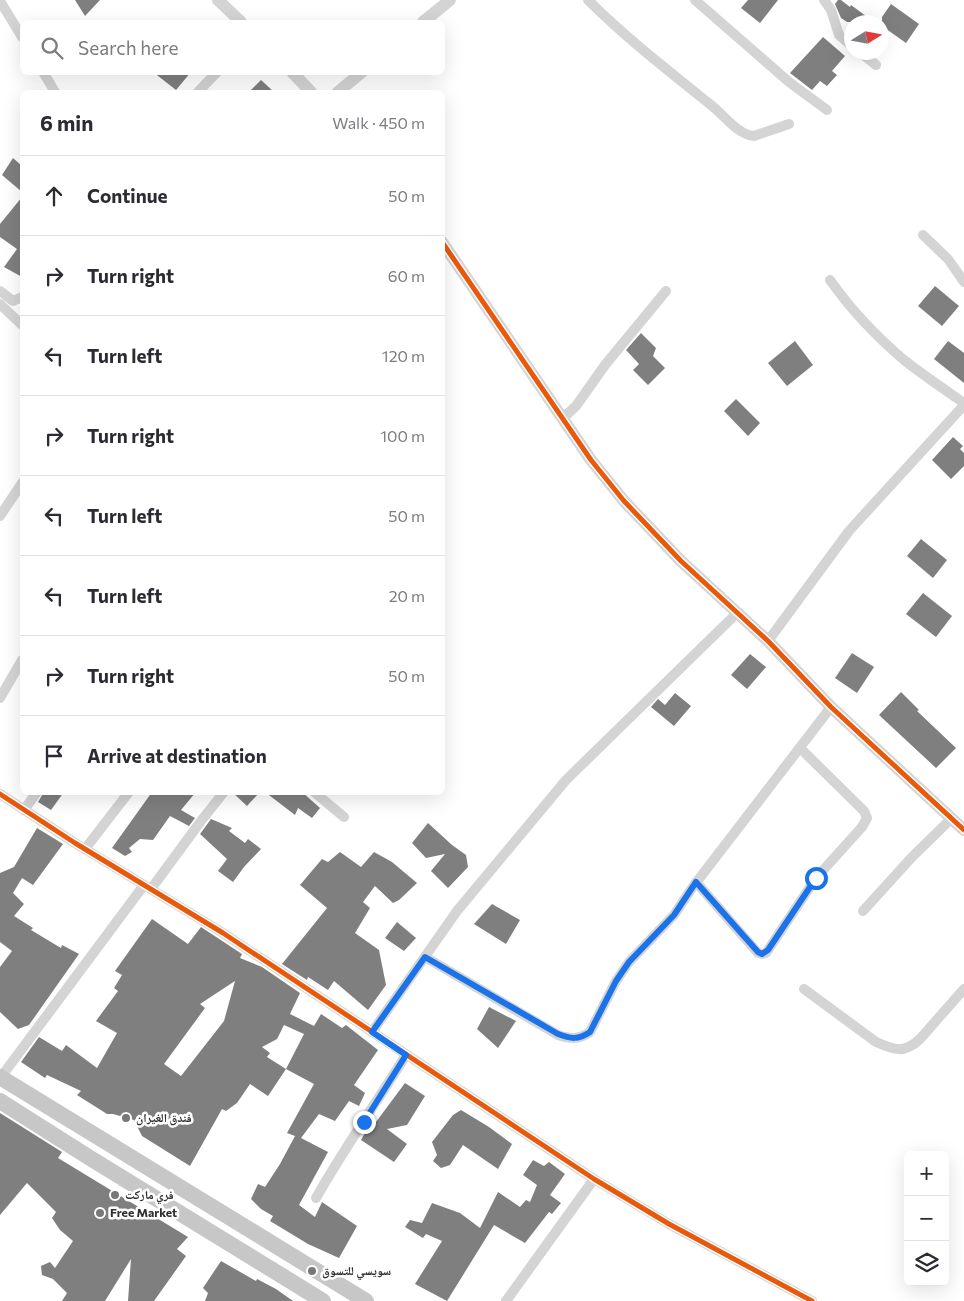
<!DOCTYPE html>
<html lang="en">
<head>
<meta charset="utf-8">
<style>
  :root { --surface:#fff; --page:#f2f2f3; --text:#2b2b33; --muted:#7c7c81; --line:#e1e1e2 }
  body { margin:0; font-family:Commissioner,"Noto Naskh Arabic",sans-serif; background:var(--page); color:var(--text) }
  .controls { position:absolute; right:15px; bottom:15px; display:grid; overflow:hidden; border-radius:8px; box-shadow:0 5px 20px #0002 }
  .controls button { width:45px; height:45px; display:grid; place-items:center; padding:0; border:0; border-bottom:1px solid var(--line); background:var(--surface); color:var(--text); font:25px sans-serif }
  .compass { position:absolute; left:844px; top:15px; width:45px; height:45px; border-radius:50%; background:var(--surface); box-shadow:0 5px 20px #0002; rotate:79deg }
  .stop { position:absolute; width:15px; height:15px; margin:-11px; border:4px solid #1a73e8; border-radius:50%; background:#fff }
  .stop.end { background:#1a73e8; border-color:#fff; box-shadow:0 1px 5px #0008 }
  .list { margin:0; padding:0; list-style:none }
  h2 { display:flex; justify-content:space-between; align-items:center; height:65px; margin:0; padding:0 20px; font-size:21px }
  h2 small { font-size:16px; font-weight:400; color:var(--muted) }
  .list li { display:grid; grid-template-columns:32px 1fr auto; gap:15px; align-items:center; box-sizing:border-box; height:80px; padding:0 20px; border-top:1px solid var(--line) }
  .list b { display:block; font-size:19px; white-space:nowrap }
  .list em { font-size:16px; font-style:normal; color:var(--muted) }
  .icon { flex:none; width:28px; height:28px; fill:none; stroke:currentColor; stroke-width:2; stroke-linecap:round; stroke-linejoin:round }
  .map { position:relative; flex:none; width:964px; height:1301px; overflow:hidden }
  .search { position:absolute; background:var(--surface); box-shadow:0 5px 20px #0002; left:20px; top:20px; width:425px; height:55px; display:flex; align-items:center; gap:12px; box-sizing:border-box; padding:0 18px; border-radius:8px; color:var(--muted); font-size:19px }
  .panel { position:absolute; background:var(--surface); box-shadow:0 5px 20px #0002; left:20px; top:90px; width:425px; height:705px; border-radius:8px }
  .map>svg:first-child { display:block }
  .building { fill:#7f7f7f; fill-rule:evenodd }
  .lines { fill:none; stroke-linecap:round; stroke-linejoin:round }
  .minor { stroke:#d4d4d4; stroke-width:10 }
  .tertiary { stroke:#d4d4d4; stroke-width:12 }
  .primary { stroke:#c7c7c7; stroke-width:16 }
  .cycleway-casing { stroke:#fff; stroke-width:8 }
  .cycleway { stroke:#e8590c; stroke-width:5 }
  .route { stroke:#1a73e8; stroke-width:6 }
  .poi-dot { fill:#787878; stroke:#fff; stroke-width:2 }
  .labels { text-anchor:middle; stroke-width:5; stroke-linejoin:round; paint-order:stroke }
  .poi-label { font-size:12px; font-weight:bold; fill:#2f2f2f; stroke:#fff; text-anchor:start }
</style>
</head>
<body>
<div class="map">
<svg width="964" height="1301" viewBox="0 0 964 1301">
  <rect width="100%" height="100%" fill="#fff"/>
  <g class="building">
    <polygon points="75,0 100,0 85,16"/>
    <polygon points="748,0 778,0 760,23 741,8"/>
    <polygon points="838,0 841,0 850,7 851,5 874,22 847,22 841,18 835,4"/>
    <polygon points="891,4 919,24 906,43 882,26 882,17"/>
    <polygon points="823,37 845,56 832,71 837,75 827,86 820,81 812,90 790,73"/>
    <polygon points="153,72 191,72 176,90"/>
    <polygon points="261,80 274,92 249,92"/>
    <polygon points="13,158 22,166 22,192 2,175"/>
    <polygon points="22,197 22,277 4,267 17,249 0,237 0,224"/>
    <polygon points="935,286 959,306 942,326 918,306"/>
    <polygon points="641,333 656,348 653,356 665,368 648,385 633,370 639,364 626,350"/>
    <polygon points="795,341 813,365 787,386 768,363"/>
    <polygon points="948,341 964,353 964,383 934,359"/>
    <polygon points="736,399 760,423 748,436 724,411"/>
    <polygon points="953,437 963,446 960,449 964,453 964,466 951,479 932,460"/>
    <polygon points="921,539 947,560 933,578 907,556"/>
    <polygon points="923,593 952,616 936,637 906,614"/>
    <polygon points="852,653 874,667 857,693 835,678"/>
    <polygon points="750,654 766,667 747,689 731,675"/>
    <polygon points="901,692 919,710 917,711 956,748 936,768 879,715"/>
    <polygon points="675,693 691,706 674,726 651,707 658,699 665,705"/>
    <polygon points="44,792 64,792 51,810 38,802"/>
    <polygon points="152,792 196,792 181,810 195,818 189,826 170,816 153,840 140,839 129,848 132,852 125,856 112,848"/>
    <polygon points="232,792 260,792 247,806"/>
    <polygon points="265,792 302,792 320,808 312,818 298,808 295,815"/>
    <polygon points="211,819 232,828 229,831 245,843 248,839 261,849 244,867 233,882 218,871 227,859 200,834"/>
    <polygon points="428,823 452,845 466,855 468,867 448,888 431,871 445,854 426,858 412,843"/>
    <polygon points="37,828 63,844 33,885 22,878 13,893 24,904 14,916 33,928 31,930 61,948 62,945 79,954 29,1025 18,1029 0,1012 0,967 12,951 0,942 0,873 14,867"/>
    <polygon points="340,852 361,867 374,852 392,862 417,883 399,900 393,903 375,886 363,902 370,908 355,933 379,950 386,985 368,1010 334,981 328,990 308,977 307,980 282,964 327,908 300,885 322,859 328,862"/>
    <polygon points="492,904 520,920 506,944 474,924"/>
    <path d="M152,919L188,944L201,927L242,954L240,958L262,967L300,993L290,1014L314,1026L321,1014L342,1028L346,1025L378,1050L354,1085L365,1093L359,1106L349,1101L335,1121L319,1114L301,1138L328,1152L299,1205L315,1217L322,1202L357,1226L339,1258L308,1244L270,1221L273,1216L261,1209L251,1199L258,1184L265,1187L280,1164L295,1136L287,1133L314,1084L286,1069L268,1096L250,1084L237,1103L226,1111L222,1109L190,1166L142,1136L134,1120L113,1114H107L77,1095L81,1091L47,1075L45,1078L21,1062L39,1037L62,1051L66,1045L97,1068L117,1033L96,1021L118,991L114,988L122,975L115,971ZM235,981L224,1021L181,1076L164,1064L205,1008L200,1004ZM284,1025L304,1034L286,1069L267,1057L270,1053L262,1047L277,1039Z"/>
    <polygon points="397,922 416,938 404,951 385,938"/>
    <polygon points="489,1007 516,1021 498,1048 477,1029"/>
    <polygon points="405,1083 425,1096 407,1125 387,1129 407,1144 394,1162 361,1140 373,1119 376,1122"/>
    <polygon points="461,1110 489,1127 512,1144 498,1169 463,1145 450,1165 441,1168 433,1161 437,1155 432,1142 453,1115"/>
    <polygon points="0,1113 62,1152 58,1158 188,1237 177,1249 186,1256 154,1301 128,1301 131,1259 105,1301 62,1301 67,1293 53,1279 42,1275 41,1266 50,1262 55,1268 73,1241 60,1230 52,1218 56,1212 27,1183 0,1215"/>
    <polygon points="533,1160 544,1166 549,1162 565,1174 550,1195 561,1203 552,1214 549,1212 525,1243 494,1225 447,1301 415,1284 442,1241 426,1234 423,1238 405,1227 410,1220 422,1223 432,1203 460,1213 480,1228 498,1192 520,1207 526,1200 530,1202 537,1185 523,1175"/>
    <polygon points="221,1261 256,1281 257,1279 276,1289 293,1301 205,1301 208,1293 203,1288"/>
  </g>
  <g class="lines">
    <g class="minor">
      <path d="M588,0C626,38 669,71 711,105C724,115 738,135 754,136L789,124"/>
      <polyline points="695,0 789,82 827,110"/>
      <polyline points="824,0 831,10 839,35 852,46"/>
      <polyline points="0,1 22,37"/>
      <polyline points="860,52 876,65"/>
      <polyline points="43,72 55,92"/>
      <polyline points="198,92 217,72"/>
      <polyline points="923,235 948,259 964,282"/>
      <path d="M830,280C851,310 876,336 904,360C923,375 944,389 964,403"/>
      <polyline points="0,291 13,301 22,297"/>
      <polyline points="0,304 22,325"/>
      <polyline points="562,419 576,406 605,365 666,291"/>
      <polyline points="0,516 22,483"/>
      <polyline points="768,641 849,531 964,405"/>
      <polyline points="0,698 22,660"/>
      <polyline points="314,792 344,817"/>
      <polyline points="0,794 75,843 223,933 594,1179 669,1224 812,1301"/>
      <polyline points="24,810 37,792"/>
      <polyline points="85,849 129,792"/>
      <polyline points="696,882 758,953 762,954 766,953 816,878 862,827 867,818 864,811 800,748"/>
      <polyline points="151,889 201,821 224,792"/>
      <polyline points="863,911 912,857 951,819"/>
      <path d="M425,957L558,1035C570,1039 578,1040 590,1032L616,981L629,962L674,915L692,888L831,707"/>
      <path d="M804,989L876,1042C894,1050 904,1054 920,1039L964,989"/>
      <polyline points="372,1032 457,911 566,780 736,614"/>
      <polyline points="1,1077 144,885"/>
      <path d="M316,1198C344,1149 376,1103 406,1055"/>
      <polyline points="506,1301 594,1179"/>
    </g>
    <g class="tertiary">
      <polyline points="218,0 241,22"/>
      <polyline points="423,22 450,0"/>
      <polyline points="292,72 311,92"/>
      <polyline points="338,92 362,72"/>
      <polyline points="442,242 591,460 624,501 681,561 768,641 831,707 964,830"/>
    </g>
    <g class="primary">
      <polyline points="0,1077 366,1301"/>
      <polyline points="0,1101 90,1158 323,1301"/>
    </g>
    <g class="cycleway-casing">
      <g id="cycleway">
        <polyline points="442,242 591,460 624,501 681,561 768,641 831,707 964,830"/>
        <polyline points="0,794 75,843 223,933 594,1179 669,1224 812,1301"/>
      </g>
    </g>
    <use href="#cycleway" class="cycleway"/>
  </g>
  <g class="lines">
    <path class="route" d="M364,1122L406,1055L372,1032L425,957L558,1034C571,1039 578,1040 590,1032L616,981L629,962L674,915L696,882L758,952L762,954L768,950L816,878"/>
  </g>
  <g class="poi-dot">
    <circle cx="126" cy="1118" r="5"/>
    <circle cx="115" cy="1195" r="5"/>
    <circle cx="100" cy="1213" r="5"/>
    <circle cx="312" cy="1271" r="5"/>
  </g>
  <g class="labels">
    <g class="poi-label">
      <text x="136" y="1122">فندق الغيران</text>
      <text x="125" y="1199">فري ماركت</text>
      <text x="110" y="1217">Free Market</text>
      <text x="322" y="1275">سويسي للتسوق</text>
    </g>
  </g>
</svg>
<div class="controls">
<button>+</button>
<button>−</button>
<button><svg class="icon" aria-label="layers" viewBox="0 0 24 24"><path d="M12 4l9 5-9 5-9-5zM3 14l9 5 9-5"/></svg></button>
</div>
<svg class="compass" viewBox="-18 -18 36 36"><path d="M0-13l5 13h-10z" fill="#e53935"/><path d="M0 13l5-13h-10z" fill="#7c7c81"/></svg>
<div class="stop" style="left:816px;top:878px"></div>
<div class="stop end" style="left:364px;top:1122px"></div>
<div class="search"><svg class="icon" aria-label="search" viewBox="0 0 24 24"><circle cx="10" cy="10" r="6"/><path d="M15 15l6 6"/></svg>Search here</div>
<section class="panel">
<h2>6 min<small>Walk · 450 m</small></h2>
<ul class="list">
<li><svg class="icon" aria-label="ahead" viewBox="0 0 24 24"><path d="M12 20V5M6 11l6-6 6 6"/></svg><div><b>Continue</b></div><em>50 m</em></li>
<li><svg class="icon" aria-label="right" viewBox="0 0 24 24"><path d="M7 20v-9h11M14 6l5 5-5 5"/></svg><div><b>Turn right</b></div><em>60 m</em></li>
<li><svg class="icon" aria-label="left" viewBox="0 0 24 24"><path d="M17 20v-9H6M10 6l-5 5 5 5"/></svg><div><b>Turn left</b></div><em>120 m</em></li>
<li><svg class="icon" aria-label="right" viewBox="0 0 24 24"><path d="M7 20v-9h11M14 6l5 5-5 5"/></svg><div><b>Turn right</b></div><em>100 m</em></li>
<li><svg class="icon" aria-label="left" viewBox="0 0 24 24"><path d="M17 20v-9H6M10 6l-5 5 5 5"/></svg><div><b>Turn left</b></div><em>50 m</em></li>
<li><svg class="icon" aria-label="left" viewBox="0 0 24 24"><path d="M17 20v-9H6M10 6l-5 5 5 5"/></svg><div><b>Turn left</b></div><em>20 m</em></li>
<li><svg class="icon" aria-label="right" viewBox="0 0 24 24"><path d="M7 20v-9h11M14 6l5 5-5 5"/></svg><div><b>Turn right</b></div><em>50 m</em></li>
<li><svg class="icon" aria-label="arrive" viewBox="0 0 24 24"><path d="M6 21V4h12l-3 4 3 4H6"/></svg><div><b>Arrive at destination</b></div></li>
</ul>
</section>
</div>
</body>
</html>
